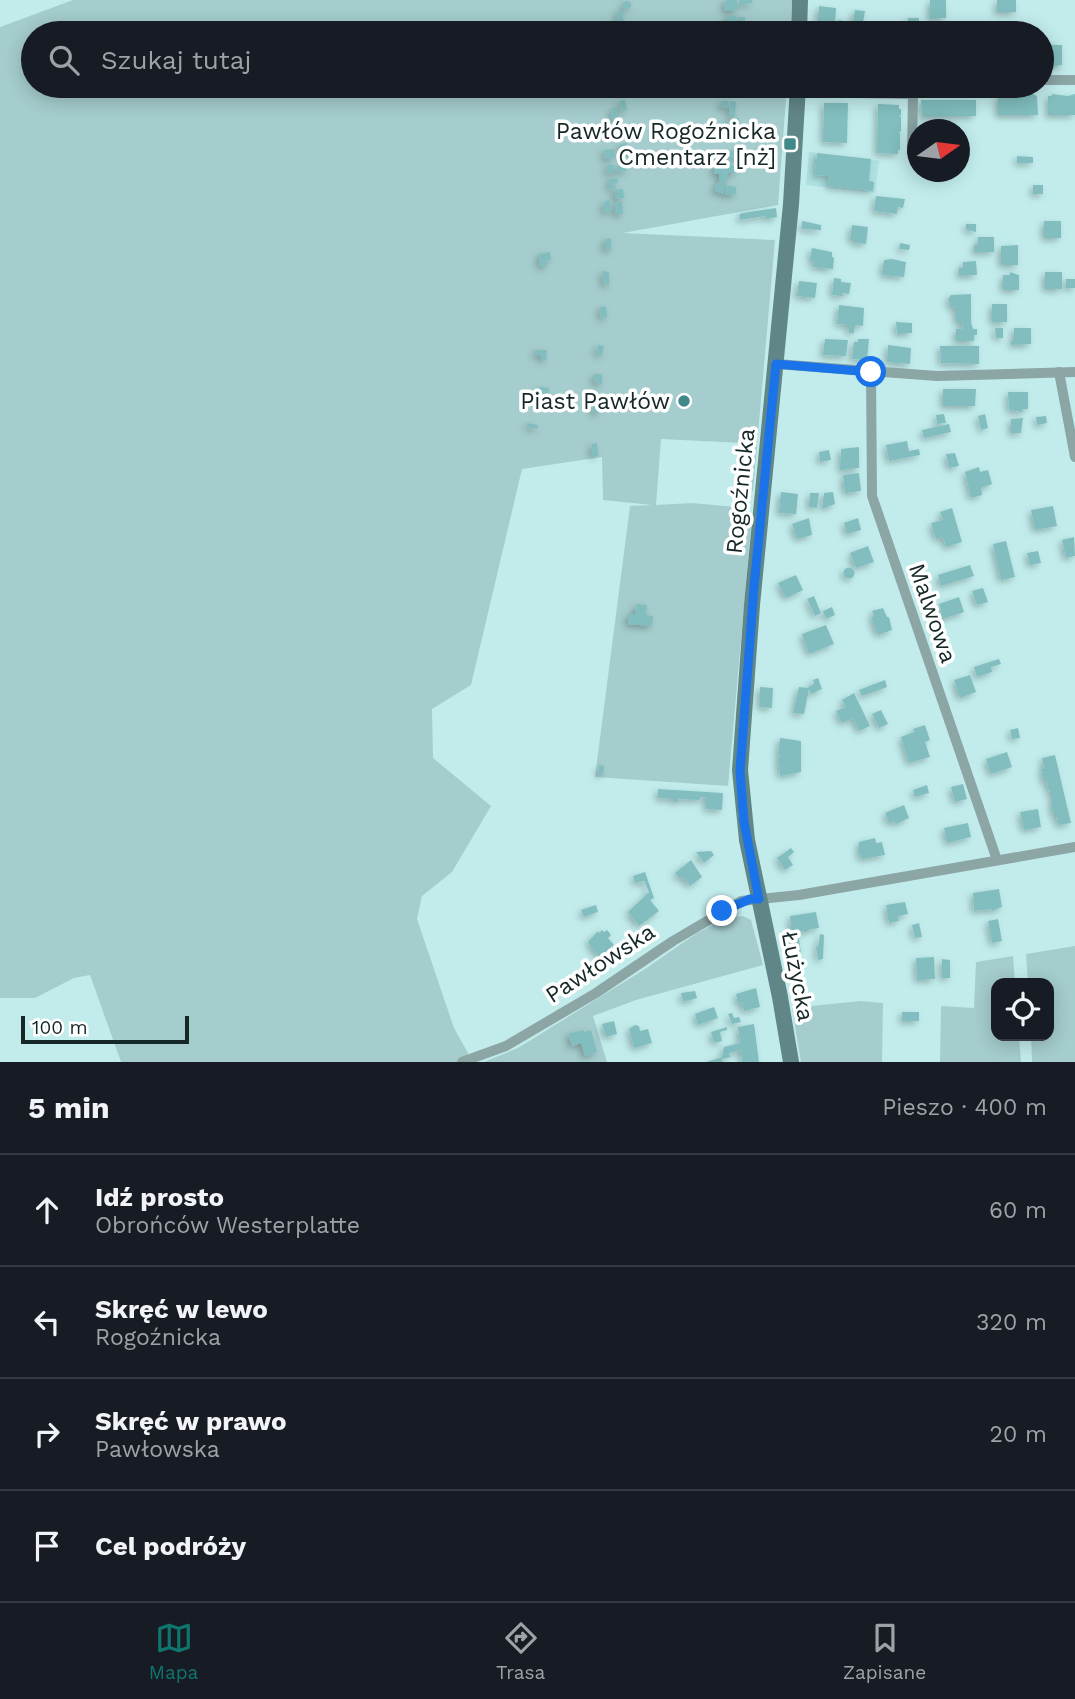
<!DOCTYPE html>
<html lang="pl">
<head>
<meta charset="utf-8">
<style>
  :root { --surface:#171b24; --page:#20242c; --text:#f1f3f6; --muted:#9ea1a6; --line:#363941; --accent:#0f766e }
  body { margin:0; font-family:"Work Sans",sans-serif; background:var(--page); color:var(--text) }
  .controls { position:absolute; right:21px; bottom:21px; display:grid; overflow:hidden; border-radius:14px; box-shadow:0 4px 18px #0003 }
  .controls button { width:63px; height:63px; display:grid; place-items:center; padding:0; border:0; border-bottom:2px solid var(--line); background:var(--surface); color:var(--text); font:35px sans-serif }
  .compass { position:absolute; left:907px; top:119px; width:63px; height:63px; border-radius:50%; background:var(--surface); box-shadow:0 4px 18px #0003; rotate:76deg }
  .scale { position:absolute; left:21px; bottom:18px; width:168px; box-sizing:border-box; padding-left:7px; border:4px solid #162727; border-top:0; font-size:19px; line-height:24px; white-space:nowrap; color:#162727; -webkit-text-stroke:5px #fff; paint-order:stroke }
  .stop { position:absolute; width:21px; height:21px; margin:-16px; border:5px solid #1a73e8; border-radius:50%; background:#fff }
  .stop.end { background:#1a73e8; border-color:#fff; box-shadow:0 2px 7px #0008 }
  .list { margin:0; padding:0; list-style:none }
  h2 { display:flex; justify-content:space-between; align-items:center; height:91px; margin:0; padding:0 28px; font-size:30px }
  h2 small { font-size:23px; font-weight:400; color:var(--muted) }
  .list li { display:grid; grid-template-columns:46px 1fr auto; gap:21px; align-items:center; box-sizing:border-box; height:112px; padding:0 28px; border-top:2px solid var(--line) }
  .list b { display:block; font-size:26px; white-space:nowrap }
  .list p { margin:0; font-size:23px; white-space:nowrap; color:var(--muted) }
  .list em { font-size:23px; font-style:normal; color:var(--muted) }
  .icon { flex:none; width:38px; height:38px; fill:none; stroke:currentColor; stroke-width:2; stroke-linecap:round; stroke-linejoin:round }
  .map { position:relative; flex:none; width:1075px; height:1062px; overflow:hidden }
  .search { position:absolute; background:var(--surface); box-shadow:0 4px 18px #0003; left:21px; right:21px; top:21px; height:77px; display:flex; align-items:center; gap:18px; box-sizing:border-box; padding:0 24px; border-radius:38px; color:var(--muted); font-size:26px }
  .sheet { height:539px; background:var(--surface) }
  nav { display:flex; justify-content:space-around; align-items:center; box-sizing:border-box; height:98px; border-top:2px solid var(--line); background:var(--surface); font-size:19px; color:var(--muted) }
  nav a { display:grid; justify-items:center; gap:4px }
  nav .on { color:var(--accent) }
  .map>svg:first-child { display:block }
  .built { fill:#ade1e2 }
  .green { fill:#a5cdcd }
  .building { fill:#82bebf; filter:url(#shadow) }
  .lines { fill:none; stroke-linecap:round; stroke-linejoin:round }
  .street { stroke:#8ca5a5; stroke-width:10 }
  .secondary { stroke:#618687; stroke-width:16 }
  .route { stroke:#1a73e8; stroke-width:9 }
  .poi-dot { fill:#40888a; stroke:#fff; stroke-width:2.5 }
  .labels { text-anchor:middle; stroke-width:7; stroke-linejoin:round; paint-order:stroke }
  .poi-label { font-size:23px; fill:#162727; stroke:#fff; text-anchor:end }
  .street-label { font-size:23px; fill:#162727; stroke:#fff }
</style>
</head>
<body>
<div class="map">
<svg width="1075" height="1062" viewBox="0 0 1075 1062">
  <defs>
    <filter id="shadow"><feDropShadow dx="-3" dy="3" stdDeviation="3.5" flood-color="#0004"/></filter>
  </defs>
  <rect width="100%" height="100%" fill="#c2ecec"/>
  <polygon class="built" points="809,152 879,161 875,193 806,185"/>
  <g class="green">
    <polygon points="73,0 792,0 790,33 33,33 33,86 787,86 778,205 623,233 775,240 753,491 739,495 742,443 661,439 656,505 692,503 736,507 752,517 728,786 595,777 630,506 652,505 603,500 602,457 522,469 471,685 432,709 433,758 491,806 452,872 422,896 417,919 454,1028 473,1062 121,1062 90,975 74,978 35,998 0,998 0,27"/>
    <polygon points="734,914 735,917 743,916 751,920 763,965 636,1000 593,1016 607,1062 484,1062 518,1048 645,969 697,933"/>
    <polygon points="1075,946 1075,1062 1032,1062 1031,1036 1049,1036 1049,983 1028,983 1026,954"/>
    <polygon points="1013,956 1015,983 996,983 996,1036 1019,1036 1021,1062 940,1062 941,1006 974,1008 976,962"/>
    <polygon points="860,1001 883,1003 882,1062 801,1062 792,1008"/>
  </g>
  <g class="building">
    <polygon points="727,0 737,0 738,10 725,11 724,2"/>
    <polygon points="740,0 752,0 753,3 740,5"/>
    <polygon points="930,0 946,0 946,18 930,19"/>
    <rect x="997" y="0" width="19" height="12"/>
    <circle cx="627" cy="5" r="4"/>
    <polygon points="819,6 836,8 835,24 818,21"/>
    <polygon points="620,10 623,10 623,21 618,21 617,12"/>
    <polygon points="855,10 865,11 862,28 838,24 838,20 853,22"/>
    <polygon points="727,16 736,16 736,29 727,30"/>
    <rect x="738" y="17" width="7" height="9"/>
    <rect x="908" y="18" width="11" height="12"/>
    <polygon points="624,22 630,22 631,29 624,30"/>
    <polygon points="1042,45 1062,45 1062,65 1047,67 1046,65 1042,65"/>
    <polygon points="1002,94 1022,96 1022,94 1033,94 1037,96 1038,115 998,115 998,96 1002,96"/>
    <polygon points="1052,94 1068,96 1075,94 1075,115 1048,115 1048,96 1052,96"/>
    <polygon points="625,100 627,110 621,111 620,101"/>
    <polygon points="921,100 976,100 976,116 922,116"/>
    <rect x="721" y="101" width="7" height="7"/>
    <polygon points="730,101 736,102 735,116 729,116"/>
    <polygon points="824,103 848,103 847,143 823,142"/>
    <polygon points="878,104 899,105 899,109 901,109 901,116 899,115 901,118 901,131 898,133 900,133 900,150 898,150 898,154 877,153"/>
    <polygon points="612,108 618,108 618,119 611,119"/>
    <polygon points="739,118 740,130 730,131 730,123 732,119"/>
    <polygon points="728,122 729,127 720,129 719,123"/>
    <polygon points="627,143 629,157 621,158 620,144"/>
    <polygon points="614,149 614,158 605,159 604,150"/>
    <polygon points="739,150 740,157 729,158 728,151"/>
    <polygon points="718,152 725,152 725,160 730,159 730,164 736,167 736,173 728,173 728,181 724,180 724,194 715,191 715,186 720,182 719,174 714,174 714,164 721,164"/>
    <polygon points="817,153 871,159 869,181 874,182 873,191 828,186 829,176 815,175"/>
    <polygon points="1017,156 1033,157 1033,163 1017,163"/>
    <polygon points="607,165 614,165 614,173 608,173"/>
    <polygon points="626,165 627,171 617,172 617,166"/>
    <polygon points="617,178 618,183 613,184 614,189 610,190 609,179"/>
    <polygon points="725,185 736,187 736,194 725,195"/>
    <rect x="1033" y="185" width="10" height="9"/>
    <polygon points="623,189 624,198 615,199 615,190"/>
    <polygon points="876,196 905,199 903,208 898,207 897,214 874,211"/>
    <polygon points="610,200 611,211 603,212 605,201"/>
    <polygon points="622,202 623,214 615,214 615,203"/>
    <polygon points="776,208 777,217 766,219 766,216 740,220 739,215 742,213"/>
    <polygon points="802,221 821,225 821,230 802,229"/>
    <rect x="1044" y="221" width="17" height="17"/>
    <polygon points="966,224 976,224 976,232 966,230"/>
    <polygon points="852,225 868,227 866,244 855,243 855,240 850,240"/>
    <polygon points="978,237 994,237 994,252 974,252 974,245 978,245"/>
    <polygon points="611,238 611,250 605,250 605,239"/>
    <polygon points="900,243 910,245 909,250 899,249"/>
    <polygon points="1018,245 1018,265 1001,265 1001,246"/>
    <polygon points="812,248 832,252 832,257 834,258 833,269 813,267 814,260 810,260"/>
    <polygon points="550,252 551,260 546,261 547,266 540,267 539,254"/>
    <polygon points="892,259 906,262 904,277 882,275 884,260"/>
    <polygon points="976,261 977,275 959,276 959,268 963,268 963,262"/>
    <polygon points="603,271 609,272 609,285 603,284"/>
    <polygon points="1010,272 1019,275 1019,290 1003,290 1003,275 1010,275"/>
    <rect x="1045" y="272" width="17" height="17"/>
    <polygon points="834,278 841,279 841,282 851,283 849,294 842,293 842,296 832,295"/>
    <rect x="1066" y="279" width="9" height="9"/>
    <polygon points="799,281 817,283 815,298 797,296"/>
    <polygon points="971,294 971,322 973,329 977,329 977,335 974,335 974,341 956,341 956,329 963,329 962,322 956,322 956,307 951,308 948,299 951,295"/>
    <rect x="992" y="304" width="15" height="18"/>
    <polygon points="839,305 864,308 863,326 855,325 854,333 849,333 849,325 837,324"/>
    <polygon points="606,306 607,317 601,318 600,307"/>
    <polygon points="896,322 912,323 912,333 897,334"/>
    <polygon points="995,328 1003,328 1003,338 996,338"/>
    <polygon points="1014,328 1031,328 1031,344 1011,345 1011,341 1014,340"/>
    <polygon points="825,339 848,340 846,356 823,355"/>
    <polygon points="858,339 869,339 867,360 852,359 854,342 858,342"/>
    <polygon points="598,345 604,346 602,355 597,354"/>
    <polygon points="888,345 911,348 910,364 887,362"/>
    <polygon points="940,346 979,346 979,364 941,363"/>
    <polygon points="535,350 547,350 546,360 541,360 541,355 535,355"/>
    <polygon points="594,374 602,374 602,385 594,381"/>
    <polygon points="539,387 549,388 548,396 539,396"/>
    <polygon points="943,389 976,389 975,406 943,406"/>
    <polygon points="1008,392 1028,392 1028,409 1022,409 1023,412 1009,410"/>
    <polygon points="594,403 600,404 599,413 593,413"/>
    <polygon points="944,414 946,423 937,424 936,415"/>
    <polygon points="985,414 988,428 981,430 978,416"/>
    <polygon points="1046,416 1047,423 1037,425 1036,417"/>
    <polygon points="1023,418 1021,433 1011,433 1011,419"/>
    <polygon points="527,423 538,425 537,429 527,427"/>
    <polygon points="949,424 951,432 924,438 922,430"/>
    <polygon points="907,441 909,451 919,449 920,455 889,461 886,445"/>
    <polygon points="597,443 598,456 592,456 592,444"/>
    <polygon points="859,447 859,468 840,470 841,449"/>
    <polygon points="829,450 831,460 820,462 819,452"/>
    <polygon points="955,453 959,466 949,468 946,454"/>
    <polygon points="979,467 980,472 988,470 992,484 981,488 982,495 971,498 965,472"/>
    <polygon points="859,473 861,491 845,493 843,475"/>
    <polygon points="781,492 798,494 796,514 779,513"/>
    <polygon points="833,492 835,504 822,509 824,493"/>
    <polygon points="810,493 819,493 817,508 809,507"/>
    <polygon points="1053,506 1057,526 1035,530 1031,510"/>
    <polygon points="952,508 962,542 946,547 943,537 936,539 931,523 943,520 940,512"/>
    <polygon points="809,518 812,535 797,539 792,524"/>
    <polygon points="858,518 861,530 847,534 844,523"/>
    <polygon points="1074,537 1075,556 1066,558 1062,540"/>
    <polygon points="1006,541 1015,577 1001,580 993,544"/>
    <polygon points="868,546 874,562 856,568 850,553"/>
    <polygon points="1038,551 1041,563 1030,565 1027,553"/>
    <polygon points="970,565 974,576 941,586 938,575"/>
    <circle cx="849" cy="573" r="5.5"/>
    <polygon points="796,575 803,590 786,598 778,583"/>
    <polygon points="983,588 988,602 977,605 972,591"/>
    <polygon points="814,596 821,613 815,616 807,599"/>
    <polygon points="959,597 964,612 934,622 932,616 942,613 939,604"/>
    <polygon points="636,604 647,605 646,615 653,616 652,626 628,624 628,614 635,614"/>
    <polygon points="832,607 835,615 826,619 823,611"/>
    <polygon points="883,608 887,617 889,617 892,630 878,635 871,617 874,616 872,611"/>
    <polygon points="826,625 834,644 809,654 802,634"/>
    <polygon points="999,659 1001,664 991,667 992,672 977,677 974,667"/>
    <polygon points="970,675 976,692 960,698 954,680"/>
    <polygon points="818,678 822,689 811,694 809,689 804,714 793,713 799,687 809,688 808,687 814,684 813,680"/>
    <polygon points="885,680 887,687 862,696 859,690"/>
    <polygon points="760,687 773,688 772,708 760,707"/>
    <polygon points="854,693 870,726 859,731 853,718 842,723 836,711 846,707 842,700"/>
    <polygon points="881,710 888,724 879,728 872,714"/>
    <polygon points="925,725 930,740 925,742 930,757 909,763 901,737 914,732 913,729"/>
    <polygon points="1018,728 1020,738 1012,739 1010,730"/>
    <polygon points="780,738 801,741 801,772 780,776 778,759 780,756 778,755"/>
    <polygon points="1007,752 1012,767 991,774 986,759"/>
    <polygon points="1055,755 1071,823 1058,825 1056,815 1054,815 1052,809 1052,791 1049,792 1047,781 1044,782 1041,769 1044,768 1042,758"/>
    <polygon points="599,765 604,766 603,775 598,775"/>
    <polygon points="963,784 967,799 955,802 951,787"/>
    <polygon points="927,785 929,793 915,797 913,790"/>
    <polygon points="658,789 723,793 722,810 706,809 706,797 701,797 699,800 678,799 678,802 674,802 674,799 658,798"/>
    <polygon points="904,805 909,818 896,824 894,821 889,823 885,813"/>
    <polygon points="1038,809 1041,827 1024,830 1020,812"/>
    <polygon points="968,823 971,837 947,843 944,828"/>
    <polygon points="875,838 876,843 882,842 885,855 862,859 859,853 859,842"/>
    <polygon points="791,848 794,852 788,857 793,865 785,870 777,858"/>
    <polygon points="711,851 714,855 704,863 696,852"/>
    <polygon points="691,860 702,877 690,886 683,877 680,879 675,873"/>
    <polygon points="645,872 654,898 650,900 659,911 639,926 628,912 649,892 644,881 635,883 633,876"/>
    <polygon points="999,889 1002,907 992,911 991,909 974,911 973,893"/>
    <polygon points="905,902 908,914 898,916 899,921 889,923 886,905"/>
    <polygon points="596,905 598,912 584,917 581,910"/>
    <polygon points="816,912 819,928 807,930 807,932 798,931 801,954 794,955 790,916"/>
    <polygon points="998,919 1002,941 992,943 988,921"/>
    <polygon points="919,923 922,937 915,938 912,925"/>
    <polygon points="602,930 604,932 607,930 611,935 608,938 614,945 610,948 612,950 599,957 588,942 598,931 599,933"/>
    <polygon points="820,934 824,935 823,959 818,960 816,947 818,947"/>
    <polygon points="934,957 935,979 917,980 916,958"/>
    <polygon points="942,959 950,960 950,978 942,978"/>
    <polygon points="756,988 760,1007 744,1011 742,1003 738,1004 736,994"/>
    <polygon points="695,991 697,998 683,1002 681,993"/>
    <polygon points="714,1007 718,1018 698,1025 695,1014"/>
    <rect x="902" y="1012" width="17" height="9"/>
    <polygon points="732,1013 734,1018 739,1017 741,1022 732,1024 728,1014"/>
    <polygon points="614,1021 617,1034 606,1037 602,1024"/>
    <polygon points="754,1024 759,1062 742,1062 741,1050 729,1053 730,1057 722,1059 723,1062 706,1062 722,1057 724,1047 740,1043 738,1027"/>
    <polygon points="635,1025 639,1026 640,1031 648,1029 652,1043 634,1048 629,1029"/>
    <polygon points="727,1027 727,1030 720,1032 722,1041 714,1043 711,1032"/>
    <polygon points="583,1030 584,1032 591,1030 597,1052 585,1056 581,1043 572,1046 568,1034"/>
  </g>
  <g class="lines">
    <g class="street">
      <polyline points="1042,80 1075,80"/>
      <polyline points="798,92 913,94 912,152"/>
      <path d="M913,94C924,81 949,88 965,86"/>
      <polyline points="776,364 937,376 1075,372"/>
      <polyline points="871,372 872,496 997,860"/>
      <polyline points="1059,372 1075,457"/>
      <polyline points="462,1062 506,1046 596,993 673,941 741,901 799,895 1075,847"/>
    </g>
    <g class="secondary">
      <polyline points="799,33 800,0"/>
      <polyline points="791,1062 780,997 747,840 740,770 752,605 791,204 798,86"/>
    </g>
  </g>
  <g class="lines">
    <polyline class="route" points="722,911 750,899 759,899 744,822 740,771 754,587 776,364 871,372"/>
  </g>
  <g class="poi-dot">
    <rect x="783" y="137" width="14" height="14" rx="3.5"/>
    <circle cx="684" cy="401" r="7"/>
  </g>
  <g class="labels">
    <g class="poi-label">
      <text x="776" y="139">Pawłów Rogoźnicka<tspan x="776" dy="26">Cmentarz [nż]</tspan></text>
      <text x="670" y="409">Piast Pawłów</text>
    </g>
    <g class="street-label">
      <text transform="translate(740 491) rotate(-84)" y="8">Rogoźnicka</text>
      <text transform="translate(933 613) rotate(71)" y="8">Malwowa</text>
      <text transform="translate(600 963) rotate(-33)" y="8">Pawłowska</text>
      <text transform="translate(798 976) rotate(79)" y="8">Łużycka</text>
    </g>
  </g>
</svg>
<div class="controls">
<button><svg class="icon" aria-label="locate" viewBox="0 0 24 24"><circle cx="12" cy="12" r="6"/><path d="M12 2v4M12 18v4M2 12h4M18 12h4"/></svg></button>
</div>
<svg class="compass" viewBox="-18 -18 36 36"><path d="M0-13l5 13h-10z" fill="#e53935"/><path d="M0 13l5-13h-10z" fill="#9ea1a6"/></svg>
<div class="scale">100 m</div>
<div class="stop" style="left:871px;top:372px"></div>
<div class="stop end" style="left:722px;top:911px"></div>
<div class="search"><svg class="icon" aria-label="search" viewBox="0 0 24 24"><circle cx="10" cy="10" r="6"/><path d="M15 15l6 6"/></svg>Szukaj tutaj</div>
</div>
<section class="sheet">
<h2>5 min<small>Pieszo · 400 m</small></h2>
<ul class="list">
<li><svg class="icon" aria-label="ahead" viewBox="0 0 24 24"><path d="M12 20V5M6 11l6-6 6 6"/></svg><div><b>Idź prosto</b><p>Obrońców Westerplatte</p></div><em>60 m</em></li>
<li><svg class="icon" aria-label="left" viewBox="0 0 24 24"><path d="M17 20v-9H6M10 6l-5 5 5 5"/></svg><div><b>Skręć w lewo</b><p>Rogoźnicka</p></div><em>320 m</em></li>
<li><svg class="icon" aria-label="right" viewBox="0 0 24 24"><path d="M7 20v-9h11M14 6l5 5-5 5"/></svg><div><b>Skręć w prawo</b><p>Pawłowska</p></div><em>20 m</em></li>
<li><svg class="icon" aria-label="arrive" viewBox="0 0 24 24"><path d="M6 21V4h12l-3 4 3 4H6"/></svg><div><b>Cel podróży</b></div></li>
</ul>
</section>
<nav>
<a class="on"><svg class="icon" aria-label="map" viewBox="0 0 24 24"><path d="M3 6l6-2 6 2 6-2v14l-6 2-6-2-6 2zM9 4v14M15 6v14"/></svg>Mapa</a>
<a><svg class="icon" aria-label="directions" viewBox="0 0 24 24"><path d="M12 3l9 9-9 9-9-9zM9 14v-3h6M13 9l2 2-2 2"/></svg>Trasa</a>
<a><svg class="icon" aria-label="saved" viewBox="0 0 24 24"><path d="M7 4h10v16l-5-4-5 4z"/></svg>Zapisane</a>
</nav>
</body>
</html>
